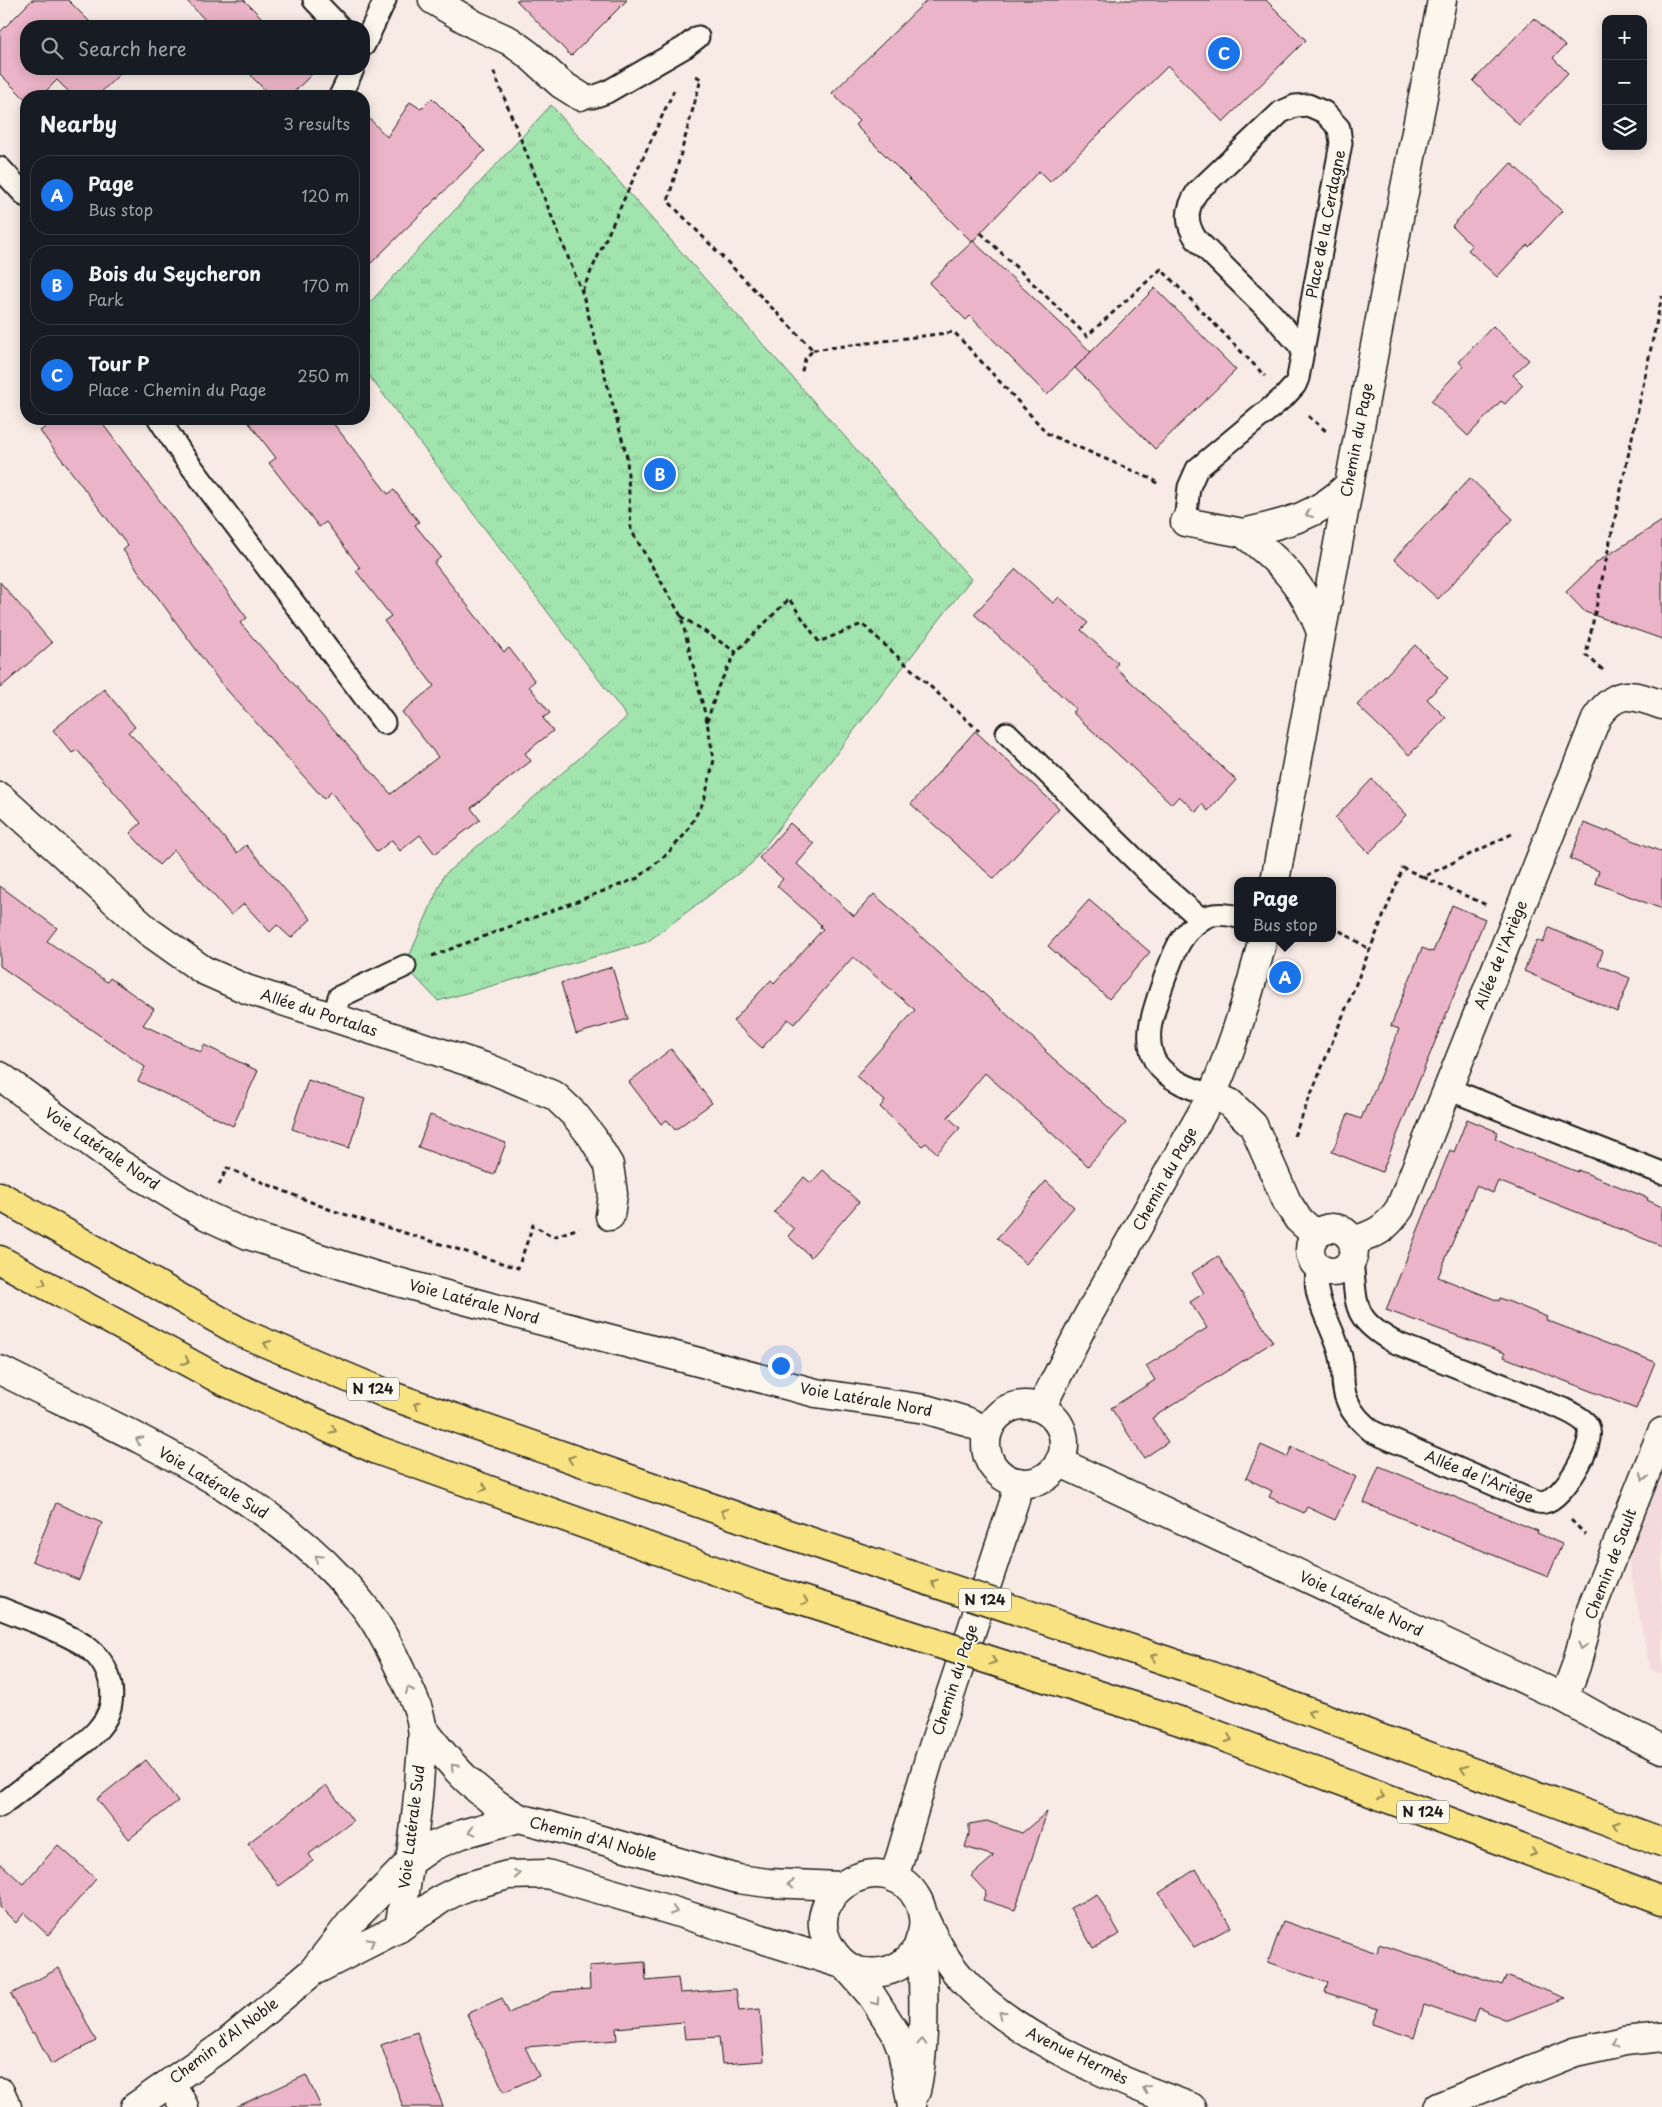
<!DOCTYPE html>
<html lang="en">
<head>
<meta charset="utf-8">
<style>
  :root { --surface:#171b24; --page:#242831; --text:#f1f3f6; --muted:#9ea1a6; --line:#363941; --accent:#1a73e8 }
  body { margin:0; font-family:"Playpen Sans",sans-serif; background:var(--page); color:var(--text) }
  .controls { position:absolute; right:15px; top:15px; display:grid; overflow:hidden; border-radius:10px; box-shadow:0 2px 12px #0003 }
  .controls button { width:45px; height:45px; display:grid; place-items:center; padding:0; border:0; border-bottom:1px solid var(--line); background:var(--surface); color:var(--text); font:25px sans-serif }
  .you { position:absolute; left:780px; top:1365px; width:18px; height:18px; margin:-12px; border:4px solid #fff; border-radius:50%; background:#1a73e8; box-shadow:0 0 0 8px #1a73e833 }
  .badge { display:grid; place-items:center; width:32px; height:32px; border-radius:50%; background:var(--accent); color:#fff; font-size:16px; font-weight:700 }
  .pin { position:absolute; translate:-50% -50%; border:2px solid #fff; box-shadow:0 1px 5px #0006 }
  .popup { position:absolute; left:1234px; top:877px; width:102px; height:65px; box-sizing:border-box; display:grid; place-content:center; border-radius:10px; background:var(--surface); filter:drop-shadow(0 1px 4px #0005); font-size:16px; white-space:nowrap; color:var(--muted) }
  .popup b { font-size:19px; color:var(--text) }
  .popup::after { content:''; position:absolute; left:50%; top:100%; margin-left:-10px; border:10px solid transparent; border-top-color:var(--surface) }
  .list { margin:0; padding:0; list-style:none }
  h2 { display:flex; justify-content:space-between; align-items:center; height:65px; margin:0; padding:0 20px; font-size:21px }
  h2 small { font-size:16px; font-weight:400; color:var(--muted) }
  .list li { display:grid; grid-template-columns:32px 1fr auto; gap:15px; align-items:center; box-sizing:border-box; height:80px; margin:0 10px 10px; padding:0 10px; border:1px solid var(--line); border-radius:20px }
  .list b { display:block; font-size:19px; white-space:nowrap }
  .list p { margin:0; font-size:16px; white-space:nowrap; color:var(--muted) }
  .list em { font-size:16px; font-style:normal; color:var(--muted) }
  .icon { flex:none; width:28px; height:28px; fill:none; stroke:currentColor; stroke-width:2; stroke-linecap:round; stroke-linejoin:round }
  .map { position:relative; flex:none; width:1662px; height:2107px; overflow:hidden }
  .search { position:absolute; background:var(--surface); box-shadow:0 2px 12px #0003; left:20px; top:20px; width:350px; height:55px; display:flex; align-items:center; gap:12px; box-sizing:border-box; padding:0 18px; border-radius:20px; color:var(--muted); font-size:19px }
  .panel { position:absolute; background:var(--surface); box-shadow:0 2px 12px #0003; left:20px; top:90px; width:350px; height:335px; border-radius:20px }
  .map>svg:first-child { display:block }
  .built { fill:#f4dadc }
  .park { fill:url(#park-tufts); stroke:#5e8065 }
  .building { fill:#ecb4c8; stroke:#1c1c1c }
  .lines { fill:none; stroke-linecap:round; stroke-linejoin:round }
  .service-casing { stroke:#1c1c1c; stroke-width:25 }
  .minor-casing { stroke:#1c1c1c; stroke-width:31 }
  .tertiary-casing { stroke:#1c1c1c; stroke-width:31 }
  .trunk-casing { stroke:#1c1c1c; stroke-width:31 }
  .path { stroke:#1c1c1c; stroke-width:3; stroke-dasharray:5 4; stroke-linecap:butt }
  .service { stroke:#fbf7ec; stroke-width:21 }
  .minor { stroke:#fbf7ec; stroke-width:28 }
  .tertiary { stroke:#fbf7ec; stroke-width:28 }
  .trunk { stroke:#f8e281; stroke-width:28 }
  .trunk-bridge-casing { stroke:#1c1c1c; stroke-width:31; stroke-linecap:butt }
  .trunk-bridge { stroke:#f8e281; stroke-width:28 }
  .oneway { stroke:#97948e }
  .oneway2 { stroke:#958954 }
  .labels { text-anchor:middle; stroke-width:4; stroke-linejoin:round; paint-order:stroke }
  .shield { fill:#fbf7ec; stroke:#5f5e5a; stroke-width:1 }
  .shield-label { font-size:14px; font-weight:bold; fill:#1c1c1c }
  .street-label { font-size:15px; fill:#1c1c1c; stroke:#fbf7ec }
</style>
</head>
<body>
<div class="map">
<svg width="1662" height="2107" viewBox="0 0 1662 2107">
  <defs>
    <pattern id="park-tufts" width="24" height="20" patternUnits="userSpaceOnUse" patternTransform="scale(1.25)"><rect width="24" height="20" fill="#a1e4ae"/><path d="M3 7l-1-3M5 7V3M7 7l1-3M15 17l-1-3M17 17v-4M19 17l1-3" fill="none" stroke="#8ac395"/></pattern>
  </defs>
  <rect width="100%" height="100%" fill="#f8eae5"/>
  <filter id="ink" filterUnits="userSpaceOnUse"><feTurbulence type="fractalNoise" baseFrequency=".02" numOctaves="2"/><feDisplacementMap in="SourceGraphic" scale="10" xChannelSelector="R" yChannelSelector="G"/><feConvolveMatrix kernelMatrix="1 2 1 2 8 2 1 2 1" color-interpolation-filters="sRGB"/></filter>
  <g filter="url(#ink)">
    <polygon class="built" points="1662,1474 1662,1675 1650,1669 1628,1558"/>
    <polygon class="park" points="551,105 971,579 751,864 647,942 438,1001 405,966 444,875 627,717 364,369 364,309"/>
    <g class="building">
      <polygon points="32,0 68,0 94,26 26,26 26,69 125,69 97,96 73,96 57,80 41,96 26,96 26,100 0,74 0,32"/>
      <polygon points="186,0 244,0 270,26 211,26"/>
      <polygon points="516,0 627,0 571,56"/>
      <polygon points="927,0 1266,0 1306,40 1223,122 1168,66 1050,182 1039,171 972,242 855,125 859,121 832,93"/>
      <polygon points="1534,18 1565,46 1553,58 1568,73 1519,125 1473,81"/>
      <polygon points="252,69 313,69 315,71 290,96 271,96 251,76 255,72"/>
      <polygon points="432,98 485,151 364,270 364,113 387,137 410,102 421,109"/>
      <polygon points="1511,163 1562,211 1529,247 1527,245 1497,277 1468,250 1472,246 1452,226"/>
      <polygon points="973,241 1091,352 1047,395 970,316 966,320 929,283"/>
      <polygon points="1155,288 1236,370 1155,449 1075,368"/>
      <polygon points="1493,326 1529,360 1513,375 1523,385 1505,404 1501,401 1468,436 1431,401 1463,366 1459,362"/>
      <polygon points="56,419 99,419 247,618 240,623 391,794 438,757 402,712 434,686 384,621 391,616 356,571 360,568 326,522 319,527 269,463 276,458 246,419 330,419 388,494 394,490 419,522 415,525 441,557 434,563 504,652 509,648 535,681 529,686 550,713 543,718 553,731 525,753 531,761 471,808 480,820 435,854 420,835 400,851 392,840 377,852 331,792 324,799 220,682 123,550 128,546 40,431"/>
      <polygon points="1470,478 1513,519 1438,599 1394,559"/>
      <polygon points="1662,521 1662,639 1585,612 1566,592 1597,562"/>
      <polygon points="1016,569 1053,603 1059,597 1088,623 1081,630 1118,663 1115,667 1236,780 1208,811 1202,804 1196,812 1179,796 1172,804 1072,712 1076,709 974,614"/>
      <polygon points="0,582 52,643 0,688"/>
      <polygon points="1415,645 1448,678 1427,699 1446,718 1409,755 1357,705"/>
      <polygon points="104,689 135,727 128,732 172,777 237,853 246,845 311,919 291,938 277,925 270,932 244,904 231,915 174,850 159,865 130,833 141,823 77,750 72,753 53,730"/>
      <polygon points="975,731 1059,808 994,879 911,804"/>
      <polygon points="1372,779 1406,815 1369,853 1335,818"/>
      <polygon points="790,823 814,844 797,864 854,916 874,894 1046,1050 1045,1051 1126,1123 1088,1166 985,1073 948,1117 960,1128 937,1153 926,1143 922,1146 880,1107 885,1101 856,1076 915,1010 853,957 794,1024 788,1019 762,1048 733,1021 771,980 774,983 823,929 820,927 821,925 777,886 783,879 759,858"/>
      <polygon points="1584,823 1607,832 1608,830 1662,852 1662,909 1595,883 1599,871 1570,859"/>
      <polygon points="0,886 57,928 47,941 107,982 110,978 154,1009 143,1025 201,1052 204,1045 258,1071 233,1126 138,1081 145,1067 0,966"/>
      <polygon points="1089,900 1150,952 1109,999 1048,946"/>
      <polygon points="1452,905 1485,919 1382,1172 1332,1152 1348,1114 1361,1119 1367,1105 1368,1106 1399,1029 1391,1026 1422,948 1433,952"/>
      <polygon points="1549,928 1603,951 1598,965 1630,978 1617,1012 1524,971 1537,940 1543,943"/>
      <polygon points="612,967 628,1019 576,1034 561,983"/>
      <polygon points="671,1049 712,1103 675,1130 667,1120 661,1124 629,1082"/>
      <polygon points="308,1080 365,1099 349,1148 292,1129"/>
      <polygon points="430,1115 506,1143 494,1175 418,1147"/>
      <polygon points="1467,1119 1498,1132 1495,1138 1512,1146 1578,1172 1578,1170 1648,1198 1647,1200 1662,1207 1662,1246 1498,1181 1493,1193 1476,1186 1438,1277 1499,1301 1500,1298 1547,1317 1546,1320 1655,1362 1636,1409 1504,1357 1505,1353 1386,1310 1450,1150 1454,1152"/>
      <polygon points="823,1170 859,1202 811,1257 788,1236 794,1229 774,1212 804,1177 811,1183"/>
      <polygon points="1046,1181 1074,1207 1026,1264 997,1238"/>
      <polygon points="1218,1256 1273,1342 1152,1418 1168,1442 1144,1458 1111,1408 1155,1380 1146,1366 1207,1328 1190,1302 1204,1293 1192,1273"/>
      <polygon points="1261,1445 1287,1457 1292,1447 1356,1477 1335,1520 1307,1507 1304,1513 1269,1497 1272,1491 1246,1478"/>
      <polygon points="1379,1466 1538,1531 1537,1533 1562,1544 1548,1577 1364,1503"/>
      <polygon points="56,1503 102,1523 79,1580 32,1561"/>
      <polygon points="146,1760 178,1801 129,1839 97,1799"/>
      <polygon points="326,1785 353,1821 309,1854 313,1861 279,1886 248,1843"/>
      <polygon points="1047,1812 1015,1910 983,1900 986,1892 971,1876 994,1856 965,1847 969,1834 969,1824 987,1821 1022,1833"/>
      <polygon points="58,1845 96,1879 48,1935 24,1913 16,1923 0,1907 0,1863 23,1884"/>
      <polygon points="1196,1869 1231,1927 1194,1947 1159,1893"/>
      <polygon points="1097,1894 1120,1934 1093,1948 1070,1908"/>
      <polygon points="1283,1921 1377,1953 1379,1944 1502,1985 1506,1976 1566,1998 1507,2020 1478,2008 1473,2022 1424,2005 1414,2038 1372,2024 1378,2009 1325,1992 1328,1983 1268,1962"/>
      <polygon points="645,1962 646,1981 678,1978 680,1993 736,1989 739,2011 760,2009 764,2061 722,2064 719,2037 685,2039 683,2022 616,2028 617,2040 525,2047 539,2076 504,2092 467,2014 502,1998 509,2013 553,1992 590,1989 589,1966"/>
      <polygon points="59,1968 96,2041 51,2064 35,2033 32,2033 11,1994"/>
      <polygon points="417,2032 423,2050 443,2107 403,2107 381,2045"/>
      <polygon points="306,2075 321,2107 236,2107"/>
    </g>
    <g class="lines">
      <g class="service-casing">
        <g id="service">
          <polyline points="314,0 339,26"/>
          <polyline points="364,45 385,0"/>
          <polyline points="340,96 353,69"/>
          <polyline points="580,96 593,97 607,92 685,47 698,37"/>
          <polyline points="0,168 26,196"/>
          <polyline points="159,419 182,454 384,723"/>
          <path d="M1185,522L1189,487L1197,469L1285,396L1295,385L1298,378L1341,143L1339,128L1324,112L1308,105L1295,106L1281,112L1197,192C1186,209 1185,222 1196,239L1271,313L1302,348"/>
          <polyline points="1007,733 1157,881 1201,919"/>
          <polyline points="334,1018 339,997 405,966"/>
          <polyline points="1448,1089 1662,1173"/>
          <path d="M1212,1095C1192,1089 1169,1081 1156,1063C1150,1053 1149,1040 1150,1029C1152,1012 1171,957 1180,942C1185,934 1193,925 1201,920C1211,912 1226,914 1238,917"/>
          <path d="M1318,1267C1317,1274 1315,1282 1317,1290C1321,1314 1338,1336 1342,1362C1344,1375 1341,1387 1347,1400C1352,1414 1362,1423 1373,1432L1523,1497C1529,1499 1539,1504 1545,1502C1562,1499 1597,1444 1588,1426C1583,1418 1571,1413 1563,1409L1394,1342C1351,1318 1357,1305 1352,1260"/>
          <path d="M0,1608C28,1620 59,1629 84,1645C112,1664 122,1702 99,1728C89,1741 74,1750 61,1759C40,1775 20,1790 0,1806"/>
        </g>
      </g>
      <g class="minor-casing">
        <g id="minor">
          <polyline points="433,0 475,25 510,41 529,55 561,84 580,96"/>
          <polyline points="1185,522 1243,533"/>
          <path d="M1321,632C1304,586 1282,562 1243,533C1286,523 1316,517 1348,486"/>
          <polyline points="0,797 148,931 203,970 246,989 488,1068 555,1096 575,1115 593,1138 609,1165 613,1194 610,1216"/>
          <polyline points="0,1076 120,1164 205,1215 248,1235 376,1276 505,1311 816,1393 925,1409 966,1421 987,1431"/>
          <polyline points="1212,1095 1230,1103 1253,1125 1287,1202 1298,1219 1316,1235"/>
          <circle cx="1332" cy="1250" r="22"/>
          <path d="M1353,1241C1376,1234 1386,1229 1400,1208L1597,717C1617,688 1633,694 1662,705"/>
          <path d="M0,1370C123,1432 269,1490 358,1599C376,1620 388,1644 400,1669C408,1687 420,1707 422,1727C424,1740 421,1756 420,1770C417,1823 408,1875 399,1928"/>
          <polyline points="1059,1462 1564,1698 1603,1720 1662,1749"/>
          <polyline points="1564,1698 1576,1666 1591,1610 1662,1432"/>
          <path d="M422,1727C451,1766 476,1794 519,1818"/>
          <path d="M923,1915C933,1937 944,1959 960,1977C1014,2038 1115,2080 1191,2107"/>
          <polyline points="171,2082 184,2107"/>
          <polyline points="0,2092 7,2107"/>
          <polyline points="1438,2107 1575,2052 1625,2041 1662,2037"/>
        </g>
      </g>
      <g class="tertiary-casing">
        <g id="tertiary">
          <polyline points="1275,881 1398,223 1442,0"/>
          <circle cx="1025" cy="1444" r="39"/>
          <path d="M1041,1408L1084,1323L1212,1095C1234,1044 1250,992 1263,938"/>
          <polyline points="894,1878 929,1759 1015,1499 1018,1482"/>
          <polyline points="318,1969 399,1928 443,1898 465,1887 508,1875 547,1874 673,1911 845,1965 872,1996 895,2032 902,2050 912,2107"/>
          <path d="M916,2091C924,2054 924,2015 923,1978C923,1968 918,1958 918,1948C918,1943 921,1938 922,1933C925,1923 923,1910 918,1900C888,1843 799,1890 829,1945C836,1958 848,1970 863,1972C887,1975 905,1967 918,1947"/>
          <polyline points="135,2107 228,2042 312,1972 352,1921 410,1862 433,1846 462,1834 519,1818 580,1834 738,1879 768,1883 840,1886"/>
        </g>
      </g>
      <g class="trunk-casing">
        <g id="trunk">
          <polyline points="0,1196 242,1333 389,1395 770,1528"/>
          <polyline points="0,1260 219,1379 377,1450 758,1586"/>
          <polyline points="1200,1672 1662,1842"/>
          <polyline points="1183,1722 1662,1901"/>
        </g>
      </g>
      <g class="path">
        <polyline points="696,76 701,79 668,201 813,350 805,359 801,375"/>
        <polyline points="981,233 1087,336 1161,269 1265,376"/>
        <polyline points="582,291 675,88"/>
        <polyline points="813,350 954,332 1048,434 1154,480 1159,487"/>
        <polyline points="1308,416 1326,431"/>
        <polyline points="681,616 736,652"/>
        <polyline points="1603,670 1586,655 1662,296"/>
        <polyline points="707,722 718,687 736,652 789,599 819,642 862,624 979,731"/>
        <polyline points="1423,877 1487,905"/>
        <polyline points="1332,926 1369,949"/>
        <polyline points="432,956 638,878 667,854 686,833 704,801 714,760 707,722 681,616 631,530 627,457 582,292 493,70"/>
        <polyline points="1294,1136 1403,868 1423,877 1514,833"/>
        <polyline points="219,1185 227,1168 331,1210 518,1268 533,1225 553,1237 579,1228"/>
        <polyline points="1571,1520 1586,1535"/>
      </g>
      <use href="#service" class="service"/>
      <use href="#minor" class="minor"/>
      <use href="#tertiary" class="tertiary"/>
      <use href="#trunk" class="trunk"/>
      <g class="trunk-bridge-casing">
        <g id="trunk-bridge">
          <polyline points="770,1528 1200,1672"/>
          <polyline points="758,1586 1183,1722"/>
        </g>
      </g>
      <use href="#trunk-bridge" class="trunk-bridge"/>
    </g>
    <defs><path id="oneway-chevron" d="M-2-3.5L2.5 0L-2 3.5" fill="none" stroke-width="1.6" stroke-linecap="round" stroke-linejoin="round" transform="scale(1.25)"/></defs>
    <g class="oneway">
      <use href="#oneway-chevron" transform="translate(1309 514) rotate(156)"/>
      <use href="#oneway-chevron" transform="translate(139 1440) rotate(-153)"/>
      <use href="#oneway-chevron" transform="translate(1644 1477) rotate(112)"/>
      <use href="#oneway-chevron" transform="translate(318 1558) rotate(-137)"/>
      <use href="#oneway-chevron" transform="translate(1582 1646) rotate(105)"/>
      <use href="#oneway-chevron" transform="translate(409 1690) rotate(-114)"/>
      <use href="#oneway-chevron" transform="translate(454 1767) rotate(-133)"/>
      <use href="#oneway-chevron" transform="translate(472 1831) rotate(165)"/>
      <use href="#oneway-chevron" transform="translate(517 1874) rotate(-4)"/>
      <use href="#oneway-chevron" transform="translate(791 1884) rotate(-178)"/>
      <use href="#oneway-chevron" transform="translate(674 1911) rotate(17)"/>
      <use href="#oneway-chevron" transform="translate(371 1942) rotate(-27)"/>
      <use href="#oneway-chevron" transform="translate(876 2002) rotate(55)"/>
      <use href="#oneway-chevron" transform="translate(1002 2014) rotate(-144)"/>
      <use href="#oneway-chevron" transform="translate(922 2042) rotate(-89)"/>
      <use href="#oneway-chevron" transform="translate(1614 2043) rotate(167)"/>
      <use href="#oneway-chevron" transform="translate(1146 2089) rotate(-157)"/>
    </g>
    <g class="oneway2">
      <use href="#oneway-chevron" transform="translate(43 1283) rotate(28)"/>
      <use href="#oneway-chevron" transform="translate(267 1344) rotate(-157)"/>
      <use href="#oneway-chevron" transform="translate(186 1361) rotate(28)"/>
      <use href="#oneway-chevron" transform="translate(417 1405) rotate(-161)"/>
      <use href="#oneway-chevron" transform="translate(333 1430) rotate(24)"/>
      <use href="#oneway-chevron" transform="translate(571 1459) rotate(-161)"/>
      <use href="#oneway-chevron" transform="translate(484 1488) rotate(20)"/>
      <use href="#oneway-chevron" transform="translate(724 1512) rotate(-161)"/>
      <use href="#oneway-chevron" transform="translate(934 1583) rotate(-161)"/>
      <use href="#oneway-chevron" transform="translate(805 1601) rotate(18)"/>
      <use href="#oneway-chevron" transform="translate(1154 1657) rotate(-161)"/>
      <use href="#oneway-chevron" transform="translate(993 1661) rotate(18)"/>
      <use href="#oneway-chevron" transform="translate(1311 1713) rotate(-160)"/>
      <use href="#oneway-chevron" transform="translate(1229 1739) rotate(20)"/>
      <use href="#oneway-chevron" transform="translate(1464 1769) rotate(-160)"/>
      <use href="#oneway-chevron" transform="translate(1381 1796) rotate(20)"/>
      <use href="#oneway-chevron" transform="translate(1616 1825) rotate(-160)"/>
      <use href="#oneway-chevron" transform="translate(1533 1853) rotate(20)"/>
    </g>
  </g>
  <g class="labels">
    <g class="shield">
      <rect x="347" y="1377.5" width="52" height="23" rx="4"/>
      <rect x="959" y="1588.5" width="52" height="23" rx="4"/>
      <rect x="1397" y="1800.5" width="52" height="23" rx="4"/>
    </g>
    <g class="shield-label">
      <text x="373" y="1394">N 124</text>
      <text x="985" y="1605">N 124</text>
      <text x="1423" y="1817">N 124</text>
    </g>
    <g class="street-label">
      <text transform="translate(1326 224) rotate(-79)" y="5">Place de la Cerdagne</text>
      <text transform="translate(1357 440) rotate(-79)" y="5">Chemin du Page</text>
      <text transform="translate(1501 955) rotate(-68)" y="5">Allée de l'Ariège</text>
      <text transform="translate(319 1013) rotate(18)" y="5">Allée du Portalas</text>
      <text transform="translate(102 1149) rotate(34)" y="5">Voie Latérale Nord</text>
      <text transform="translate(1165 1179) rotate(-61)" y="5">Chemin du Page</text>
      <text transform="translate(474 1302) rotate(15)" y="5">Voie Latérale Nord</text>
      <text transform="translate(866 1400) rotate(10)" y="5">Voie Latérale Nord</text>
      <text transform="translate(1479 1477) rotate(22)" y="5">Allée de l'Ariège</text>
      <text transform="translate(213 1483) rotate(31)" y="5">Voie Latérale Sud</text>
      <text transform="translate(1611 1564) rotate(-69)" y="5">Chemin de Sault</text>
      <text transform="translate(1361 1604) rotate(25)" y="5">Voie Latérale Nord</text>
      <text transform="translate(955 1680) rotate(-72)" y="5">Chemin du Page</text>
      <text transform="translate(412 1827) rotate(-83)" y="5">Voie Latérale Sud</text>
      <text transform="translate(593 1839) rotate(15)" y="5">Chemin d'Al Noble</text>
      <text transform="translate(224 2041) rotate(-37)" y="5">Chemin d'Al Noble</text>
      <text transform="translate(1077 2056) rotate(26)" y="5">Avenue Hermès</text>
    </g>
  </g>
</svg>
<div class="controls">
<button>+</button>
<button>−</button>
<button><svg class="icon" aria-label="layers" viewBox="0 0 24 24"><path d="M12 4l9 5-9 5-9-5zM3 14l9 5 9-5"/></svg></button>
</div>
<div class="you"></div>
<div class="pin badge" style="left:1285px;top:977px">A</div>
<div class="popup"><b>Page</b>Bus stop</div>
<div class="pin badge" style="left:660px;top:474px">B</div>
<div class="pin badge" style="left:1224px;top:53px">C</div>
<div class="search"><svg class="icon" aria-label="search" viewBox="0 0 24 24"><circle cx="10" cy="10" r="6"/><path d="M15 15l6 6"/></svg>Search here</div>
<section class="panel">
<h2>Nearby<small>3 results</small></h2>
<ul class="list">
<li><span class="badge">A</span><div><b>Page</b><p>Bus stop</p></div><em>120 m</em></li>
<li><span class="badge">B</span><div><b>Bois du Seycheron</b><p>Park</p></div><em>170 m</em></li>
<li><span class="badge">C</span><div><b>Tour P</b><p>Place · Chemin du Page</p></div><em>250 m</em></li>
</ul>
</section>
</div>
</body>
</html>
